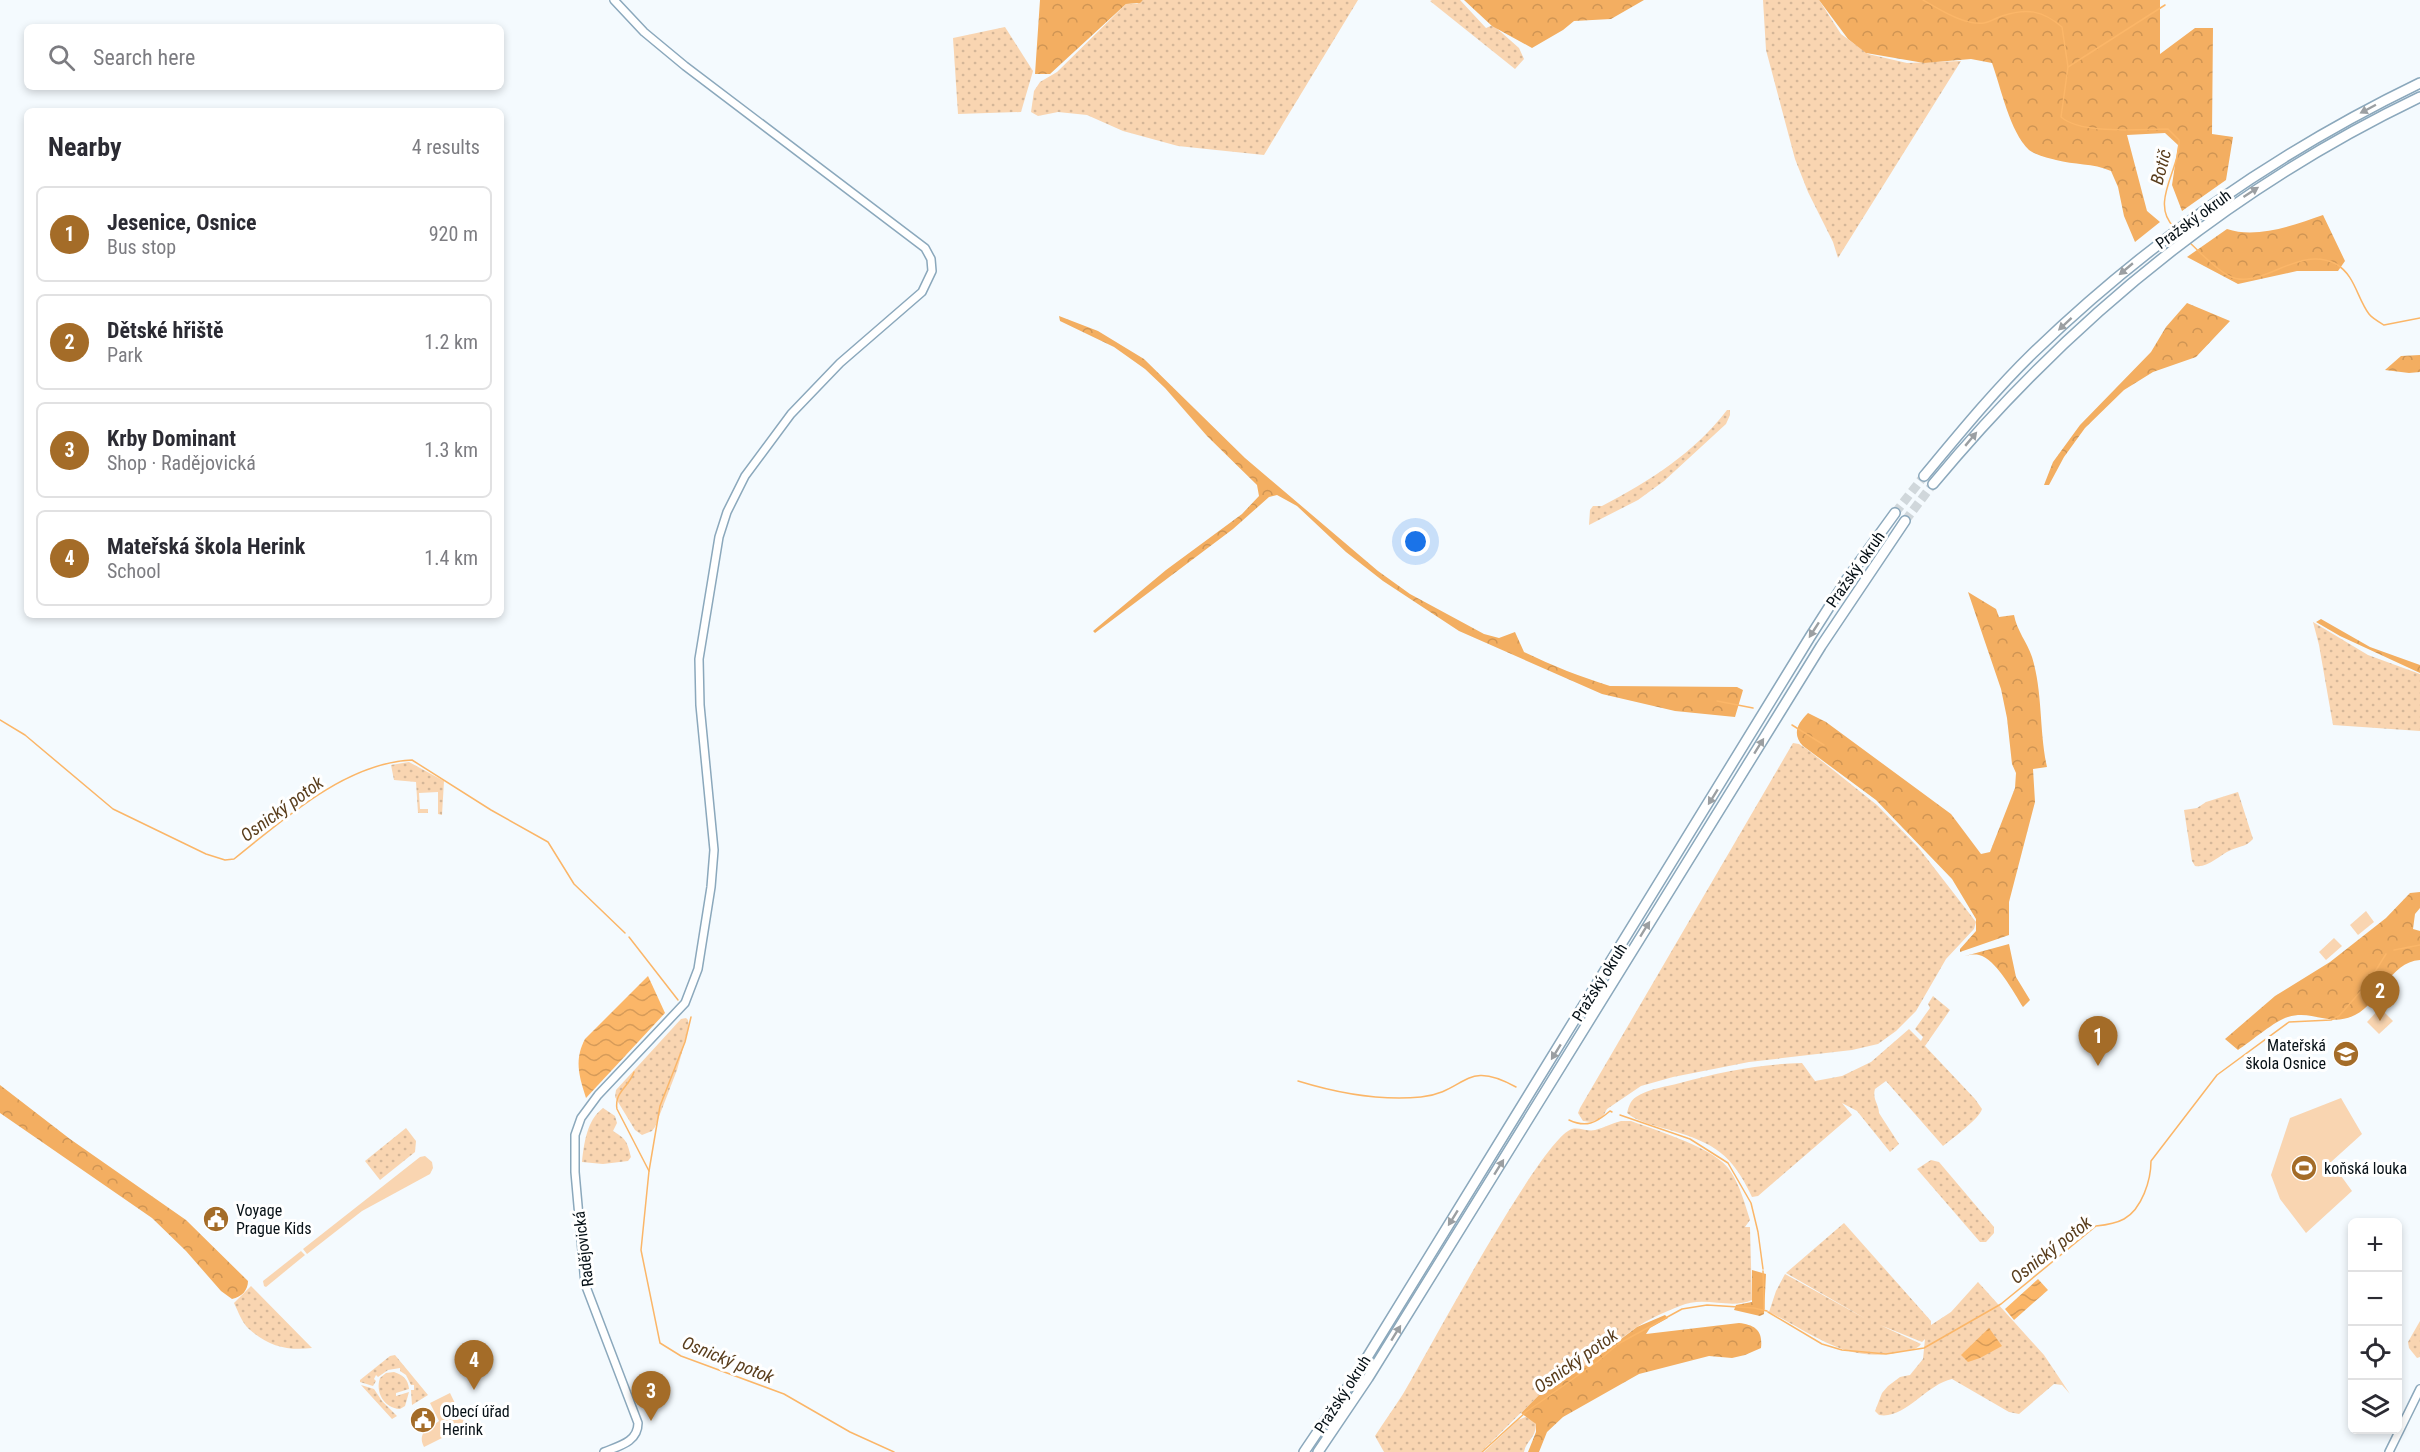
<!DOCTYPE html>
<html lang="en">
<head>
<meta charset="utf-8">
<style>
  :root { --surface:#fff; --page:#f7f7f7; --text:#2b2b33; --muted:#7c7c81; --line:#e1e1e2; --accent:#a46c28 }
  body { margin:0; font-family:"Roboto Condensed",sans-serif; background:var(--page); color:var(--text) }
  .controls { position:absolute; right:18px; bottom:18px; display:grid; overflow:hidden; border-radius:9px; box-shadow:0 3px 9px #0003 }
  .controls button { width:54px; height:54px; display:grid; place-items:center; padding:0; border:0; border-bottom:2px solid var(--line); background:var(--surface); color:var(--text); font:30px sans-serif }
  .you { position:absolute; left:1416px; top:542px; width:21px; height:21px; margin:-15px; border:4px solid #fff; border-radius:50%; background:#1a73e8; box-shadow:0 0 0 9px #1a73e833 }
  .badge { display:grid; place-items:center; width:39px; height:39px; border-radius:50%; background:var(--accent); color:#fff; font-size:20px; font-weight:700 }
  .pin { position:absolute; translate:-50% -50px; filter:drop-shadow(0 2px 3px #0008) }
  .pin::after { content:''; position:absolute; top:32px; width:21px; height:18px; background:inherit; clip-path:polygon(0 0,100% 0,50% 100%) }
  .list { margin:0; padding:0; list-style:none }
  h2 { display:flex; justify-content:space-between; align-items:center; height:78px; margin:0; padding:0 24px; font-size:26px }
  h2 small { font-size:20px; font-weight:400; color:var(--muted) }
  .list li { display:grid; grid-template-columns:39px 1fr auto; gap:18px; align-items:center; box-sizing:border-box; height:96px; margin:0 12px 12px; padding:0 12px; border:2px solid var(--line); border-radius:9px }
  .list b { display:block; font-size:22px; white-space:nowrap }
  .list p { margin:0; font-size:20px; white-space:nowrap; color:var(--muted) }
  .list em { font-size:20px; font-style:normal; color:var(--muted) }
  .icon { flex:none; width:33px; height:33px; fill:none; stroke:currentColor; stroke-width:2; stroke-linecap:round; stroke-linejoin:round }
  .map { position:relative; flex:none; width:2420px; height:1452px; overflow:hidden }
  .search { position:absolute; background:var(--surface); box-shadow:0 3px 9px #0003; left:24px; top:24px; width:480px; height:66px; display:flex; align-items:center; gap:15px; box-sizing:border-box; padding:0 21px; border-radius:9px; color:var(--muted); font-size:22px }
  .panel { position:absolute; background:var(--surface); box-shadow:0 3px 9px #0003; left:24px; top:108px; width:480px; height:510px; border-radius:9px }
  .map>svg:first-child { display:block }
  .grass { fill:url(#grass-dots) }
  .forest { fill:url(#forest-crowns) }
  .park { fill:#f9d5b1 }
  .water { fill:url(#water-waves) }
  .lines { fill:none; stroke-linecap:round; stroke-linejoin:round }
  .stream { stroke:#fbb668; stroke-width:1.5 }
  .highway-tunnel { stroke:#d0d7db; stroke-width:9; stroke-dasharray:9 4.5; stroke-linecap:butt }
  .secondary-casing { stroke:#8ba8bc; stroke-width:10 }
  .highway-casing { stroke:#8ba8bc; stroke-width:12 }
  .secondary { stroke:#fff; stroke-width:7 }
  .highway { stroke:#fff; stroke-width:9 }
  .oneway { fill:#9b9fa2 }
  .labels { text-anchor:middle; stroke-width:6; stroke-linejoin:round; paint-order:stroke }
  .street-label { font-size:16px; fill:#061016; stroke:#fff }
  .poi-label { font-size:16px; fill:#061016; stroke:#fff; text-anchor:start }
  .water-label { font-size:18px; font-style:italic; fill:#593d1c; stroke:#fff }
</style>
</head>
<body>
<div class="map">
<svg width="2420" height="1452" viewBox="0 0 2420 1452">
  <defs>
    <pattern id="grass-dots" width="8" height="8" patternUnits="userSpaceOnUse" patternTransform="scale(1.5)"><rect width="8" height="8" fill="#f9d5b1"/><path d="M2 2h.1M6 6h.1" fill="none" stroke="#d4b698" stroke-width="1.8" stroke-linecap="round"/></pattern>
    <pattern id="forest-crowns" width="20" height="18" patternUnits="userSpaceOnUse" patternTransform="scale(1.5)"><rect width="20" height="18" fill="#f3ae61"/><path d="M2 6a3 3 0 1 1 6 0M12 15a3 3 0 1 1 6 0" fill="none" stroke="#cf9554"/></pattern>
    <pattern id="water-waves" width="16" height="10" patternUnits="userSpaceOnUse" patternTransform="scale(1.5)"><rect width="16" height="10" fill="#fbb668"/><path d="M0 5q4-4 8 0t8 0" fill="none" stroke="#d69b59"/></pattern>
  </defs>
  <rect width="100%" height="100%" fill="#f4fafe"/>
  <g class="grass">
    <polygon points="1143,0 1358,0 1264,155 1178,146 1123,131 1087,115 1058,112 1038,116 1031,112 1034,91 1040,82 1057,72 1126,4 1137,4"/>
    <polygon points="1432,0 1460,0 1486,28 1493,25 1519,48 1524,59 1515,69 1430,1"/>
    <polygon points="1763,0 1819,0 1841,34 1868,54 1907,63 1961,61 1838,258 1833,242 1808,192 1795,159 1766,50"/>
    <polygon points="1005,27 1033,71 1021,112 958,114 953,38"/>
    <path d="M1727,410H1730V415L1726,424L1664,481L1638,500L1589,525L1590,510L1593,506H1602C1650,481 1694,453 1727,410Z"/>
    <polygon points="2313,622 2368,655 2420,674 2420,731 2333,725 2319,645"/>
    <polygon points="1793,743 1799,744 1808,750 1877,805 1918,847 1976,922 1974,929 1946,959 1916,1011 1896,1031 1878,1044 1852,1050 1749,1062 1673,1077 1641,1086 1607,1109 1602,1118 1591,1122 1583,1121 1578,1113 1580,1108"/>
    <polygon points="409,762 444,781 442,815 438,814 438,792 419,793 420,809 428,809 428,813 418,813 416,782 394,780 391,765"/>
    <path d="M2238,792L2253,839C2246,847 2240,846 2231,850C2219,855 2209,868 2195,866L2192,861L2184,810L2197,808L2206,802Z"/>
    <path d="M1933,996L1950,1010L1925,1046L1975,1099L1982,1109C1979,1119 1953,1138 1943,1146L1886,1081L1875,1089C1872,1099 1879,1104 1879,1113L1899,1144L1890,1152L1857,1111L1842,1103L1852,1115L1758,1196L1752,1197C1732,1154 1714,1143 1670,1130C1656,1126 1638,1122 1627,1113C1629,1106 1630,1101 1636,1097C1648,1089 1665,1087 1680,1083C1720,1072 1760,1064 1802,1063L1815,1081L1842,1076L1871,1062L1909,1029L1921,1041L1923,1037L1915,1029L1930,1008L1928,1004Z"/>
    <polygon points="686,1018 688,1020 689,1027 677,1070 655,1127 652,1131 642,1135 635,1130 615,1097 616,1090 681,1019"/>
    <path d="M603,1108L615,1116L617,1123L613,1131C626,1139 627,1141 631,1157L628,1161L603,1164L582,1162C584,1143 587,1120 603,1108Z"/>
    <path d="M1621,1121H1631C1657,1131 1717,1148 1731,1172C1740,1186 1745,1204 1750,1220L1745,1227H1750L1752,1300C1730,1310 1704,1295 1680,1306C1665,1312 1648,1319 1634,1329C1607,1348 1574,1379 1543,1391L1481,1452H1384L1375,1436C1384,1422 1394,1408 1403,1394C1426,1356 1542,1137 1572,1129C1579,1127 1588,1132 1595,1130C1604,1128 1612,1123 1621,1121Z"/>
    <polygon points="406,1128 416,1141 415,1152 380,1180 365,1161"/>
    <polygon points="1931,1160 1939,1162 1994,1227 1994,1233 1986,1242 1980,1242 1917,1169"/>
    <path d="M1844,1223L1931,1321V1325L1951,1312L1978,1282L2044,1355L2070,1394L2062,1385L2054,1384L2019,1414L2009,1412L1952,1379C1927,1384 1904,1420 1879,1415L1875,1411L1882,1393L1888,1386L1900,1377L1910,1375L1923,1359L1925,1339L1922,1342L1880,1325L1921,1344C1917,1350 1908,1350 1900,1352C1846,1364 1814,1334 1769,1312L1776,1291L1785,1274L1866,1319L1786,1273Z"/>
    <path d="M251,1286L312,1348C287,1351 268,1346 249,1329C242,1323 238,1311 234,1303Z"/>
    <polygon points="2420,1321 2420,1357 2417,1358 2409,1348 2408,1342"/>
    <polygon points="395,1355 428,1395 412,1405 411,1390 414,1390 414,1385 411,1385 406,1375 400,1371 400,1368 388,1370 378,1377 376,1375 374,1379 376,1381 373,1386 360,1382 360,1380 390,1356"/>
    <path d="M394,1372C403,1375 408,1379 409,1389L396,1393V1396L409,1392L405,1406L400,1409C384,1408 375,1392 380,1378L386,1373Z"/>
    <polygon points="361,1385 374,1389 382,1401 397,1416 392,1419"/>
    <path d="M1528,1416L1536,1424C1536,1438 1526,1441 1524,1452H1484L1518,1420Z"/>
  </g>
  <g class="forest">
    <polygon points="1040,0 1143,0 1140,3 1126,4 1050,74 1035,74"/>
    <polygon points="1464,0 1644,0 1611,19 1574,21 1563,30 1532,48 1492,26"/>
    <path d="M1819,0H2160V54L2195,28H2213L2212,134L2233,137L2226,180L2182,211L2172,185L2178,145L2165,133L2127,135L2147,211L2160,222L2135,242L2124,216L2118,187L2111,171C2093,163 2074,165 2056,160C2048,158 2035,155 2029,150C2010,132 2001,88 1992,63L1971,59L1924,63L1866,53L1848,39Z"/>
    <path d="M2323,215L2345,261L2338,271H2297L2238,284L2187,257L2227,229C2257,239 2294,225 2323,215Z"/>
    <polygon points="2187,303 2230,321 2196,357 2153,372 2124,390 2085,428 2064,457 2049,485 2044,485 2053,462 2080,425 2151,352 2166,327"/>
    <path d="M1059,316L1098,331L1144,359L1245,458L1378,571L1410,594L1484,634L1499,638L1515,632L1524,652C1553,666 1581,677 1610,686L1737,687L1743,690L1735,717L1675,711L1602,694L1459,631L1383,581L1346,552L1297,506L1277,495L1269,497L1233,529L1095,633L1093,631L1166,570L1242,514L1259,496L1257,485L1207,436L1165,388L1145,369L1114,347L1060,321Z"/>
    <polygon points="2420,355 2420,372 2409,373 2385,370 2401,356"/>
    <path d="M1968,592L1996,609L1999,617L2014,615C2017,631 2027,642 2032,657C2043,693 2039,731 2047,767L2033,769L2035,802L2009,902V935L1960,952V949L1976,931V919L1952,879L1876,800L1803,746C1792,734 1797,724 1808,713L1826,722L1951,814L1981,854L1990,852L2015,788L2016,773L2012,764L2007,718L2001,689Z"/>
    <polygon points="2321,619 2370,647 2420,665 2420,673 2340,636 2316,622"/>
    <path d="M2420,892V908L2415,914L2413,929L2420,931V960C2389,962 2380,1003 2355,1015C2329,1028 2313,1009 2288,1017C2276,1020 2250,1042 2238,1050L2225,1039L2275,996L2330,962L2386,918L2410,893Z"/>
    <path d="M2009,944L2016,977L2030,1000L2023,1007C2014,993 1996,959 1979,955C1974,954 1969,955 1965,956Z"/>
    <path d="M0,1085L70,1139L186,1220L248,1281C248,1290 242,1297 232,1299L221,1291L186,1251L152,1218L0,1113Z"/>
    <polygon points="1752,1270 1766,1274 1764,1314 1760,1316 1734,1310 1736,1305 1752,1302"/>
    <path d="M1665,1315L1668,1318L1650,1328L1646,1334L1739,1323C1755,1325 1763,1330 1761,1348L1745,1355L1732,1358L1709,1356L1639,1374L1563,1417L1547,1432L1539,1452H1528L1536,1432V1424L1521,1413L1543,1391L1554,1387L1589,1363L1637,1327Z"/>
  </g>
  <g class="park">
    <polygon points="2366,911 2374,922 2358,935 2350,925"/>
    <polygon points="2334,938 2342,946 2326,960 2319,952"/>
    <polygon points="2380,1008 2393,1021 2379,1034 2367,1022"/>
    <polygon points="2341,1098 2362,1134 2331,1162 2352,1191 2306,1233 2280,1199 2271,1175 2290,1118"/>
    <polygon points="425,1156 432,1162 433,1168 430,1174 362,1211 307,1254 303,1249 420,1157"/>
    <polygon points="301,1251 305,1255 266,1287 264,1286 263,1281"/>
    <path d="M450,1393L466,1426L424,1447C417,1432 428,1429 439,1421L430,1403Z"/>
  </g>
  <g class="water">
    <path d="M648,976L665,1013L586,1098C579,1076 574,1060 585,1039Z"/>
    <polygon points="2038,1279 2048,1290 2014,1320 2005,1309"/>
    <polygon points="1989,1328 2002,1346 1980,1358 1968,1362 1961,1355"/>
  </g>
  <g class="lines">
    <g class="stream">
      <path d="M1923,0C1939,9 1965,26 1984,23C1990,22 1996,18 2002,16C2027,8 2042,10 2062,27L2068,67L2061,117C2082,135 2140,129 2168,129L2179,140C2181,168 2149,203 2174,227"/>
      <polyline points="2068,67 2165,5"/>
      <path d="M2190,243C2202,254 2214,268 2229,276C2261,292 2297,244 2336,264C2355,275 2357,298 2369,314C2372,318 2379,322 2384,325L2420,318"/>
      <polyline points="1717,701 1753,708"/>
      <path d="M0,720L25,735L113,809L206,854L225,860L234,859C283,820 345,763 412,760L491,810L548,842L574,884L625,933"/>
      <polyline points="1792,725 1824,745"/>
      <polyline points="629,937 678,1000"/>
      <polyline points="2394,950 2420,945"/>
      <polyline points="691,1017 685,1042 660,1106 649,1171 641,1250 660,1343 681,1356 784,1394 850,1432 894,1452"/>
      <path d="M634,1072C629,1087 614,1092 617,1109L649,1171"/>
      <path d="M1298,1081C1337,1093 1380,1101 1421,1097C1467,1092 1464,1058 1516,1087"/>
      <polyline points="1620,1115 1690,1139 1728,1163 1751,1203 1758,1232 1763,1269"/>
      <path d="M1569,1120C1586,1128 1596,1123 1610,1111L1612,1112"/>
      <polyline points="1763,1271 1764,1309"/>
      <path d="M1768,1312L1822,1344L1842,1350L1886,1354L1924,1348L2001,1304L2096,1226C2106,1225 2115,1224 2124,1219C2142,1209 2151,1180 2151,1161L2217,1075L2289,1022L2331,1020L2339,1016L2368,983L2386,954"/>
      <polyline points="1482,1452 1526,1412 1597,1362 1618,1344 1682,1309 1707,1305 1754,1308 1767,1311"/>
    </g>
    <g class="highway-tunnel">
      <polyline points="1895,513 1924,476"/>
      <polyline points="1905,521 1933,484"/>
    </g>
    <g class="secondary-casing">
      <g id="secondary">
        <path d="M604,1452C619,1446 638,1442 638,1423L585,1284L575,1172V1135L581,1118L598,1095L685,1003L698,969L711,887L714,850L700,705L699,659L719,537L727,512L745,476L791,414L840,363L922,292L932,271L931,259L925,248L685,66L644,32L614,0"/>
        <polyline points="2389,1452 2420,1389"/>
      </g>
    </g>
    <g class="highway-casing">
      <g id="highway">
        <path d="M1924,476C1959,434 1994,391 2033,353C2147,243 2277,152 2420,83"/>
        <path d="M1933,484C2069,320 2228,189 2420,97"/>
        <polyline points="1304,1452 1360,1369 1810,637 1847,579 1895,513"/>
        <polyline points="1318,1452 1368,1378 1821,646 1905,521"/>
      </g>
    </g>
    <use href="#secondary" class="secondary"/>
    <use href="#highway" class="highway"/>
  </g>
  <defs><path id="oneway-solid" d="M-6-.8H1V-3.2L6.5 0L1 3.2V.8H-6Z" transform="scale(1.5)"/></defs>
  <g class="oneway">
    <use href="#oneway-solid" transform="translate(2368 109) rotate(152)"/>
    <use href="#oneway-solid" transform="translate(2251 192) rotate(-33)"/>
    <use href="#oneway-solid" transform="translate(2126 269) rotate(140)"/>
    <use href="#oneway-solid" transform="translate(2065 324) rotate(137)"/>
    <use href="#oneway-solid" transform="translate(1971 439) rotate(-50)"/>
    <use href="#oneway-solid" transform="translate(1814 630) rotate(123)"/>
    <use href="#oneway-solid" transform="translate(1759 746) rotate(-58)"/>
    <use href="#oneway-solid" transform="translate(1713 797) rotate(122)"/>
    <use href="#oneway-solid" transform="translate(1645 929) rotate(-58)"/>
    <use href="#oneway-solid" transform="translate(1556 1052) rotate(122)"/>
    <use href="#oneway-solid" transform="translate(1499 1167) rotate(-58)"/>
    <use href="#oneway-solid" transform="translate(1453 1218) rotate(122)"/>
    <use href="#oneway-solid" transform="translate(1396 1333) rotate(-58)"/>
  </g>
  <defs>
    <g id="school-disc" transform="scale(1.35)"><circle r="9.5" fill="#a46c28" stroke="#fff"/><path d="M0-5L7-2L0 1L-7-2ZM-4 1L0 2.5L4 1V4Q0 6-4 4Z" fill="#fff"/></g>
    <g id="stadium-disc" transform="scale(1.35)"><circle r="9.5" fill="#a46c28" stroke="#fff"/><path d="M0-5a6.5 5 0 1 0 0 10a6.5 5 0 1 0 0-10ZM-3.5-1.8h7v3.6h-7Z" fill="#fff"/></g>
    <g id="civic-disc" transform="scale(1.35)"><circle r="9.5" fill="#a46c28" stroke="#fff"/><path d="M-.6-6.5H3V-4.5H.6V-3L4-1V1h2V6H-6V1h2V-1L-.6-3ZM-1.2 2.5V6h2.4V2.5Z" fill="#fff"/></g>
  </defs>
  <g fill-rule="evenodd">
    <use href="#school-disc" x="2346" y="1054"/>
    <use href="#stadium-disc" x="2304" y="1168"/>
    <use href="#civic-disc" x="216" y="1219"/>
    <use href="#civic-disc" x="423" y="1420"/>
  </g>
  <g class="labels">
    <g class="street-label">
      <text transform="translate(2193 219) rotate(-36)" y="6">Pražský okruh</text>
      <text transform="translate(1855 569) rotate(-55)" y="6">Pražský okruh</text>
      <text transform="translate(1599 982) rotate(-58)" y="6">Pražský okruh</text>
      <text transform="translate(583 1249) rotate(-97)" y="6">Radějovická</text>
      <text transform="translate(1342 1394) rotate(-57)" y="6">Pražský okruh</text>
    </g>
    <g class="poi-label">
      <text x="2326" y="1051" text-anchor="end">Mateřská<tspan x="2326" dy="18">škola Osnice</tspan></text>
      <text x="2324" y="1174">koňská louka</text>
      <text x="236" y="1216">Voyage<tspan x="236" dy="18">Prague Kids</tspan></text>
      <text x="442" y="1417">Obecí úřad<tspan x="442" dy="18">Herink</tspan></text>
    </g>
    <g class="water-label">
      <text transform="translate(2161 167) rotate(-75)" y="6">Botič</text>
      <text transform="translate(282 809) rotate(-36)" y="6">Osnický potok</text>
      <text transform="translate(2051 1250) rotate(-38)" y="6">Osnický potok</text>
      <text transform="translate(728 1360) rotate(22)" y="6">Osnický potok</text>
      <text transform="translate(1576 1361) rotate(-35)" y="6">Osnický potok</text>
    </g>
  </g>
</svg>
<div class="controls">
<button>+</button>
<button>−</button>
<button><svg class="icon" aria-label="locate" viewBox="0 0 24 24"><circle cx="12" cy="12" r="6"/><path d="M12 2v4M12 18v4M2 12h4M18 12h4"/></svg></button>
<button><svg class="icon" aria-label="layers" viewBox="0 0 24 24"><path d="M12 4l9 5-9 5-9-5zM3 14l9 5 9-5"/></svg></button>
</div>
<div class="you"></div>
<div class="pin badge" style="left:2098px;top:1066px">1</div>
<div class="pin badge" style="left:2380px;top:1021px">2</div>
<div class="pin badge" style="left:651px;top:1421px">3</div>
<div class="pin badge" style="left:474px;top:1390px">4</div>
<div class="search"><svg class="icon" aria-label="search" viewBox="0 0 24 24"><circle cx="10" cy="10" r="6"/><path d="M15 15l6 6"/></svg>Search here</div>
<section class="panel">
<h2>Nearby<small>4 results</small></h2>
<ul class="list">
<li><span class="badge">1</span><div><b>Jesenice, Osnice</b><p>Bus stop</p></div><em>920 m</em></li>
<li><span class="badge">2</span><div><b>Dětské hřiště</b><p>Park</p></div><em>1.2 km</em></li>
<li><span class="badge">3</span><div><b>Krby Dominant</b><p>Shop · Radějovická</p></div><em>1.3 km</em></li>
<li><span class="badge">4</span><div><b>Mateřská škola Herink</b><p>School</p></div><em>1.4 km</em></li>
</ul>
</section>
</div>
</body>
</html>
